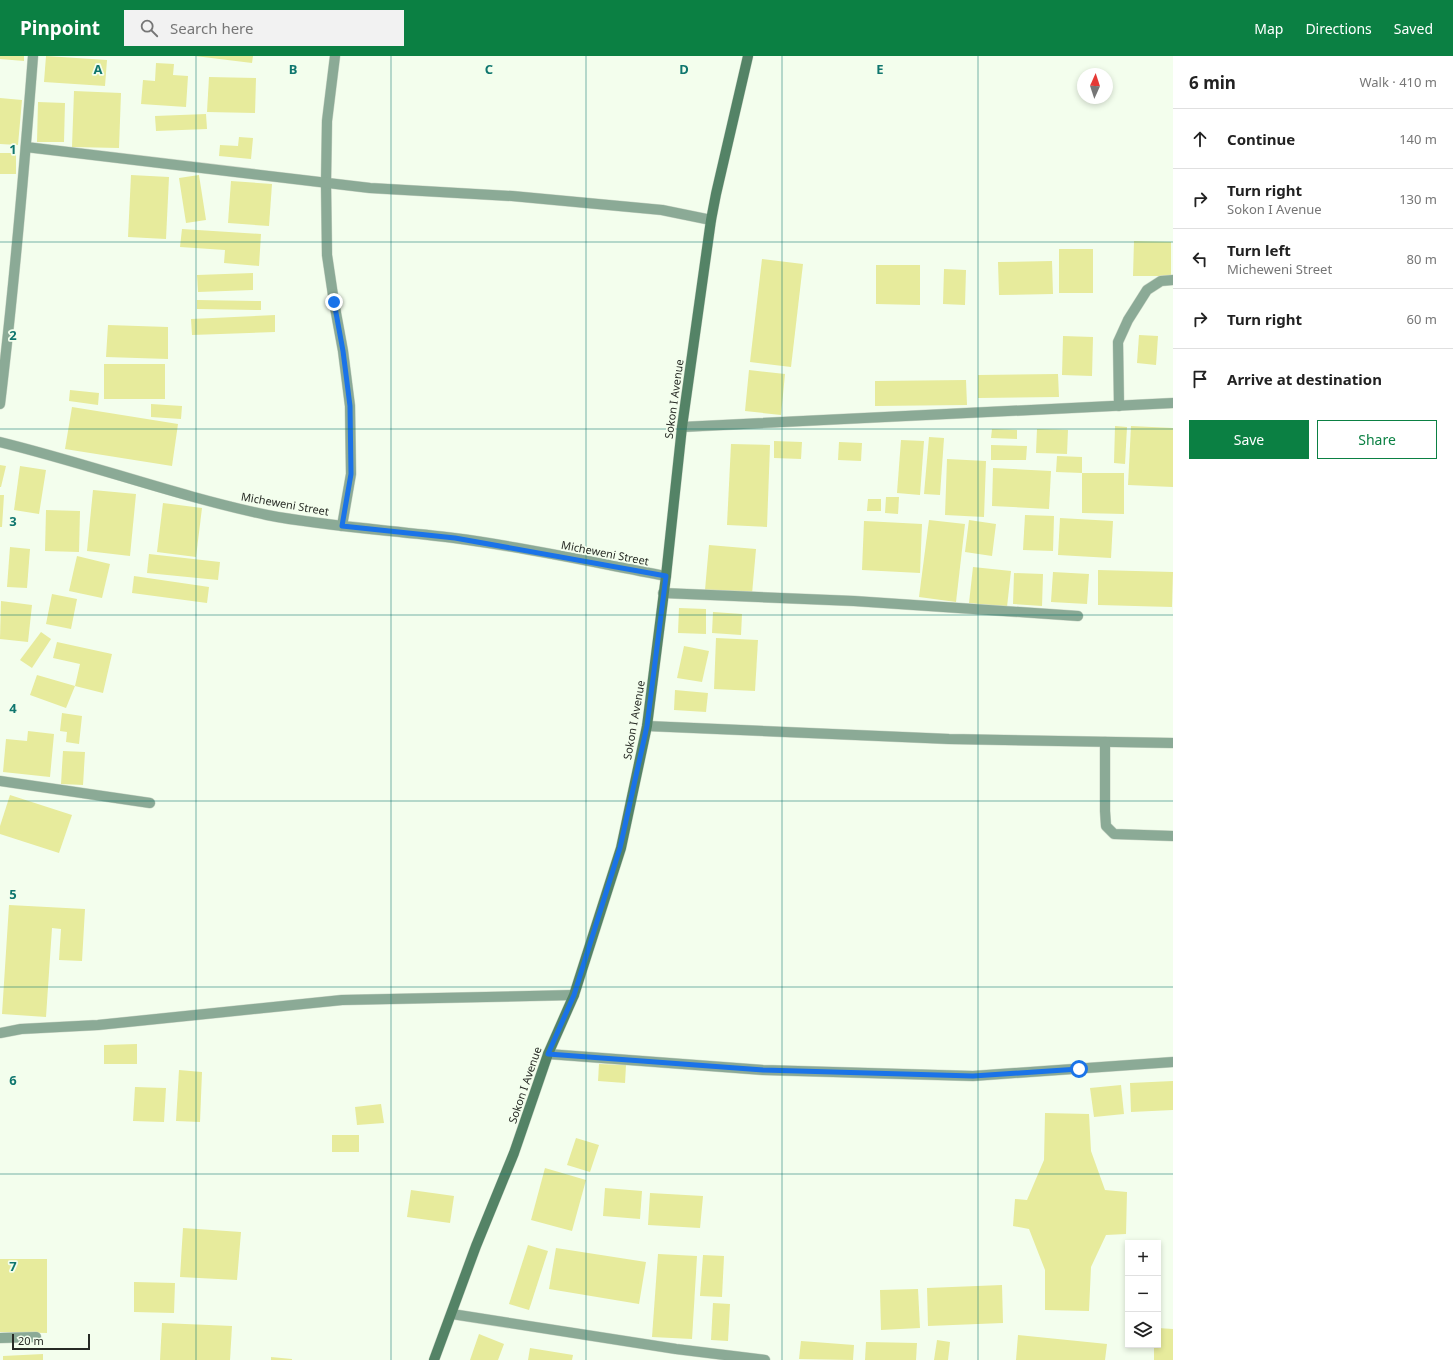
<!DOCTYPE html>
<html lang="en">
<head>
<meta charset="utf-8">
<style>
  :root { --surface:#fff; --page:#f2f2f2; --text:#222; --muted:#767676; --line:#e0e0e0; --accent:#0b8043 }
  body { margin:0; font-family:"Noto Sans",sans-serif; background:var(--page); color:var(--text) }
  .controls { position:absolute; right:12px; bottom:12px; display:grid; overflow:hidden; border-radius:0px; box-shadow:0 2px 6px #0003 }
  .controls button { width:36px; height:36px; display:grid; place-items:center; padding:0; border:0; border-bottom:1px solid var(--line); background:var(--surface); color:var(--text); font:20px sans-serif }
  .compass { position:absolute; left:1077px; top:12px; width:36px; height:36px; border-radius:50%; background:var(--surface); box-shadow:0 2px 6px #0003; rotate:3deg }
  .scale { position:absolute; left:12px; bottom:10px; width:78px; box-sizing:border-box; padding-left:4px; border:2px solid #262a24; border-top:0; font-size:11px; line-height:14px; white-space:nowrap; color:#262a24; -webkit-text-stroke:3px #f3feed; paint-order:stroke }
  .stop { position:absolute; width:12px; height:12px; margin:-9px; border:3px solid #1a73e8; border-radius:50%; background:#fff }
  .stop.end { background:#1a73e8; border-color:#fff; box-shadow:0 1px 4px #0008 }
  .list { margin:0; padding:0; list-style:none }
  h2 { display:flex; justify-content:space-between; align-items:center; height:52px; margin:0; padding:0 16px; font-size:17px }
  h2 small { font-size:13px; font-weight:400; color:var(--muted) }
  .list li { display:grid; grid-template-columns:26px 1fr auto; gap:12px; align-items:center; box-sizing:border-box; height:60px; padding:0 16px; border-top:1px solid var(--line) }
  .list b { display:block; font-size:15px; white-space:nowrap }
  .list p { margin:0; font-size:13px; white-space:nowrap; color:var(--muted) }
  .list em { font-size:13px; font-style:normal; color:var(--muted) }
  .actions { display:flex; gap:8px; padding:12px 16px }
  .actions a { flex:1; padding:9px 0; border:1px solid var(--accent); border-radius:0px; text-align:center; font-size:14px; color:var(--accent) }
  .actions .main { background:var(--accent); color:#fff }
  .icon { flex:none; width:22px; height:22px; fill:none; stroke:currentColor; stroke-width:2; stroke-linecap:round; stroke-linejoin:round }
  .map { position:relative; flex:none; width:1173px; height:1304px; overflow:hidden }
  header { display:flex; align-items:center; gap:24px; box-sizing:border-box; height:56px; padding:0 20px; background:var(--accent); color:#fff }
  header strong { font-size:19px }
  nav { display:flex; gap:22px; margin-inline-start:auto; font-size:14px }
  .search { width:280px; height:36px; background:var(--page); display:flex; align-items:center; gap:10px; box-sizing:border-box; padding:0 14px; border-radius:0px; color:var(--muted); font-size:15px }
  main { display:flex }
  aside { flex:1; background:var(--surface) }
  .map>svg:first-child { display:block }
  .building { fill:#e7eb9c }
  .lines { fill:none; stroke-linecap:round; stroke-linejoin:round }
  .street-casing { stroke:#ced8c9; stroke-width:11 }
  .secondary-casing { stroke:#ced8c9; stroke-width:11 }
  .street { stroke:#8baa96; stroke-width:10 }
  .secondary { stroke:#548366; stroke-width:10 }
  .route { stroke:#1a73e8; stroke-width:5 }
  .grid { fill:none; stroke:#0f766e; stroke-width:1; stroke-opacity:0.55 }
  .labels { text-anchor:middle; stroke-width:3.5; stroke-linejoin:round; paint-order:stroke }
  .street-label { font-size:11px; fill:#262a24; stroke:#f3feed }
  .grid-label { font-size:13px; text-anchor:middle; font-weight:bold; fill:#0f766e; stroke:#f3feed; stroke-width:3.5; stroke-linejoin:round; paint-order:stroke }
</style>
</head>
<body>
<header>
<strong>Pinpoint</strong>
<div class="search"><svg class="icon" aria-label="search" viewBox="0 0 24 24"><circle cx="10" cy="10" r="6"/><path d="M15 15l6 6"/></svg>Search here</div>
<nav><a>Map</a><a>Directions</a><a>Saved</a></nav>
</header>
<main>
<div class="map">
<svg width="1173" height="1304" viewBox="0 0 1173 1304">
  <rect width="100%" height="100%" fill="#f3feed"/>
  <g class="building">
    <polygon points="0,0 24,0 24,5 0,3"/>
    <polygon points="46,0 107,4 105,30 44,26"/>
    <polygon points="195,0 253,0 252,7"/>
    <polygon points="156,7 174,8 173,19 188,20 186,51 141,48 143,24 155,25"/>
    <polygon points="209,21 256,22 255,57 207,56"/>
    <polygon points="74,35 121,37 119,92 72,91"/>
    <polygon points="0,42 22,44 18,89 0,88"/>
    <polygon points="38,46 65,47 64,86 37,86"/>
    <polygon points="206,58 207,73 156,75 155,60"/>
    <polygon points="239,81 253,82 251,103 219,100 220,89 238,90"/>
    <rect x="0" y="97" width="16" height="21"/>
    <polygon points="131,119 169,121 166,183 128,181"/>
    <polygon points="199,119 206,164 186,167 179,122"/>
    <polygon points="231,125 272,128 269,170 228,167"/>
    <polygon points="182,173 261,178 259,210 224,207 225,194 180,191"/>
    <polygon points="1134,185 1171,186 1171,220 1133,220"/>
    <rect x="1059" y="193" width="34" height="44"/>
    <polygon points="762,203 803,208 791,311 750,306"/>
    <polygon points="1052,205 1053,238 999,239 998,206"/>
    <polygon points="876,209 920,209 920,249 876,248"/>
    <polygon points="944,213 966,214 965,249 943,248"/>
    <polygon points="253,217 253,234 198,236 197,219"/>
    <polygon points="197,244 261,245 261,254 197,253"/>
    <polygon points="275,259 275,276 192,279 191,263"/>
    <polygon points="108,269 168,271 168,303 106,301"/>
    <polygon points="1139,279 1158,280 1156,309 1137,307"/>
    <polygon points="1063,280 1093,281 1092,320 1062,319"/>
    <rect x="104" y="308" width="61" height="35"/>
    <polygon points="749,314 785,318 781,359 745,355"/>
    <polygon points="1058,318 1059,341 978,342 978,319"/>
    <polygon points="966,324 967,349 875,350 875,325"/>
    <polygon points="70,334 99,337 98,349 69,345"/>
    <polygon points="151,348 182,350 181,363 151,361"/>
    <polygon points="72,351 178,368 172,410 65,393"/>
    <polygon points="1115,370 1127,371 1125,408 1114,407"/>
    <polygon points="1131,370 1173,372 1173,431 1128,429"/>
    <polygon points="992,373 1017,374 1017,383 991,382"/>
    <polygon points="1037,373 1068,374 1067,398 1036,397"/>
    <polygon points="929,381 944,382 940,439 924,438"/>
    <polygon points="901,384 924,385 920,439 897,437"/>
    <polygon points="774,385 802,386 801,403 774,402"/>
    <polygon points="839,386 862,387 861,405 838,404"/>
    <polygon points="731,388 770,389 767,471 727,469"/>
    <polygon points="991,389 1027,390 1026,404 991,404"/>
    <polygon points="1057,400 1082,401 1082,417 1056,416"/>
    <polygon points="947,403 986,405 984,461 945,459"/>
    <polygon points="0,409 6,410 1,431 0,431"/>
    <polygon points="20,410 46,414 39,458 14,454"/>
    <polygon points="993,412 1051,415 1049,453 992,450"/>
    <polygon points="1082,417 1124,417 1124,458 1082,457"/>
    <polygon points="93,434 136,438 130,500 87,495"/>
    <polygon points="0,439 4,439 2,471 0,471"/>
    <polygon points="886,441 899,441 898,458 885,457"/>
    <polygon points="868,443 881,443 881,455 867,455"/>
    <polygon points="163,447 202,452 196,501 157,496"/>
    <polygon points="46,454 80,455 79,496 45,495"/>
    <polygon points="1025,459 1054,460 1053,495 1023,494"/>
    <polygon points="1060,462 1113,465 1111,502 1058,499"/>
    <polygon points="929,464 965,468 956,546 919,541"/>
    <polygon points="969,464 996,468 992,500 965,496"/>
    <polygon points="864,465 922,468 920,517 862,514"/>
    <polygon points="709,489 756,493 752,538 705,534"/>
    <polygon points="10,491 30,493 27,532 7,531"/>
    <polygon points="149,498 220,506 218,524 147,517"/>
    <polygon points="77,500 110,508 102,542 69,535"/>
    <polygon points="973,511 1011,515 1007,551 969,547"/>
    <polygon points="1098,514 1173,516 1172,551 1098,549"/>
    <polygon points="1053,516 1089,518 1087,548 1051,546"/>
    <polygon points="1014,517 1043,518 1042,550 1013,548"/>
    <polygon points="134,520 209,531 207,547 132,537"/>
    <polygon points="52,538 77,543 71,573 46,568"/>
    <polygon points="1,545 32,549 28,586 0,583"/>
    <polygon points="679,552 706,553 706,578 678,577"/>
    <polygon points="713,556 742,558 741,579 712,577"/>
    <polygon points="41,576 51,583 32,612 20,604"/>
    <polygon points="716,582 758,584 755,635 714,633"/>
    <polygon points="57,586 112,598 103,637 75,630 66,652 30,639 37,619 75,630 80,608 53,602"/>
    <polygon points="684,590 709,595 702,626 677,622"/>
    <polygon points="675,634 708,637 706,656 674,654"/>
    <polygon points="62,657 82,660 79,688 66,686 67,676 60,675"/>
    <polygon points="28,675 54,678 50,721 3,716 6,683 27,685"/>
    <polygon points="63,695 85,696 83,729 61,728"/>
    <polygon points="10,739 72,759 59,797 0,778 0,770"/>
    <polygon points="9,849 85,853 82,905 59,904 61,873 52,872 46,961 2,958"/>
    <polygon points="137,988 137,1008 104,1008 104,989"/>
    <polygon points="599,1008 626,1009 625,1027 598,1025"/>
    <polygon points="179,1014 202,1016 200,1066 176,1065"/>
    <polygon points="1173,1025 1173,1054 1131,1056 1130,1027"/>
    <polygon points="1121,1029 1124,1058 1094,1061 1090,1032"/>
    <polygon points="135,1031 166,1032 164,1066 133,1065"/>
    <polygon points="381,1048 384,1067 357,1069 355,1051"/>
    <polygon points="1045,1057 1089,1058 1091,1095 1105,1134 1127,1136 1126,1178 1106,1179 1091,1211 1089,1255 1045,1254 1045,1214 1029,1173 1013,1170 1015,1143 1027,1144 1044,1104"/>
    <rect x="332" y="1079" width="27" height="17"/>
    <polygon points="576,1082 599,1089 590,1116 567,1109"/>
    <polygon points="545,1112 586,1124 572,1175 531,1164"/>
    <polygon points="605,1132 642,1135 640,1163 603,1160"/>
    <polygon points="411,1134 454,1140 450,1167 407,1161"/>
    <polygon points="650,1137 703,1140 700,1172 648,1169"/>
    <polygon points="183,1172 241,1176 237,1224 180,1221"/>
    <polygon points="528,1189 548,1195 529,1254 509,1248"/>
    <polygon points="556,1192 646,1206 639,1248 549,1233"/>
    <polygon points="658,1198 697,1200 692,1283 652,1281"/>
    <polygon points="703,1199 724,1200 722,1241 700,1240"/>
    <polygon points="0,1203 47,1203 47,1277 0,1276"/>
    <polygon points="134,1226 175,1227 174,1257 134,1256"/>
    <polygon points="1002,1229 1003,1267 928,1270 927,1232"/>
    <polygon points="918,1233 920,1272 881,1274 880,1234"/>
    <polygon points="713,1247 730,1248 728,1285 711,1284"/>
    <polygon points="162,1267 232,1270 230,1304 160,1304"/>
    <polygon points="1158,1272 1173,1273 1173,1304 1154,1304 1154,1289 1158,1289"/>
    <polygon points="479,1278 504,1288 498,1304 470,1304"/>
    <polygon points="1018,1279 1107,1288 1105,1304 1016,1304"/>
    <polygon points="937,1284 950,1286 948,1304 934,1304"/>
    <polygon points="801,1285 854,1289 853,1304 799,1303"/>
    <polygon points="866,1286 917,1287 916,1304 865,1304"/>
    <polygon points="530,1292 573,1299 572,1304 528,1304"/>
    <polygon points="43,1298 43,1304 3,1304 3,1300"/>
    <polygon points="271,1301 292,1303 292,1304 271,1304"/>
  </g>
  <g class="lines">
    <g class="street-casing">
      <g id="street">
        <polyline points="335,0 327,65 326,127 327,199 334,246 343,295 350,350 351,418 342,470"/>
        <polyline points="26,91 370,132 512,140 662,154 711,164"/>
        <path d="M0,348C14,232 24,116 33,0"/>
        <polyline points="1119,350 1118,286 1128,264 1147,234 1161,225 1173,224"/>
        <polyline points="682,371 1173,347"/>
        <path d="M0,386C90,408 177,440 267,459C329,471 392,474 454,482C525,491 596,507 666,520"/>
        <polyline points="663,537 854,545 1078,560"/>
        <polyline points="647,670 949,683 1173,687"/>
        <polyline points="1105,686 1105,755 1106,770 1114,778 1173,780"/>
        <polyline points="0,725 150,747"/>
        <polyline points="0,977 21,973 98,969 342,944 574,939"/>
        <polyline points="548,998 763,1014 973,1020 1173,1006"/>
        <polyline points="452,1258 676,1293 765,1304"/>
        <polyline points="0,1282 36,1281"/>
      </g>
    </g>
    <g class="secondary-casing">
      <polyline id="secondary" points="434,1304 476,1190 514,1097 548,998 574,939 621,792 647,670 666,520 682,371 711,164 716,138 748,0"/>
    </g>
    <use href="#street" class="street"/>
    <use href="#secondary" class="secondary"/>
  </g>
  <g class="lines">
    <polyline class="route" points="334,246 343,295 350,350 351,418 342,470 455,482 666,520 647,670 620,792 574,939 548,998 763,1014 973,1020 1079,1013"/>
  </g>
  <path class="grid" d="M196,0V1304M391,0V1304M586,0V1304M782,0V1304M978,0V1304M0,186H1173M0,373H1173M0,559H1173M0,745H1173M0,931H1173M0,1118H1173"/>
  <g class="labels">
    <g class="street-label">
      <text transform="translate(674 343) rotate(-82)" y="4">Sokon I Avenue</text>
      <text transform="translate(285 448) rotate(10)" y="4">Micheweni Street</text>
      <text transform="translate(605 497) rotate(11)" y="4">Micheweni Street</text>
      <text transform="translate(634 664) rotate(-80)" y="4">Sokon I Avenue</text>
      <text transform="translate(525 1029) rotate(-71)" y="4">Sokon I Avenue</text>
    </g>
  </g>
  <g class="grid-label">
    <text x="98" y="18">A</text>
    <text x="293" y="18">B</text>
    <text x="489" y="18">C</text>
    <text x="684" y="18">D</text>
    <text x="880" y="18">E</text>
    <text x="13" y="98">1</text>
    <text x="13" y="284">2</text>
    <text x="13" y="470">3</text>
    <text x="13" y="657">4</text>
    <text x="13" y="843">5</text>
    <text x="13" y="1029">6</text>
    <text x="13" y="1215">7</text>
  </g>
</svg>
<div class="controls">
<button>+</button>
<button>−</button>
<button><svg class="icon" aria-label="layers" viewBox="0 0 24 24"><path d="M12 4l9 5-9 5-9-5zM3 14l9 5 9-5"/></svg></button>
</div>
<svg class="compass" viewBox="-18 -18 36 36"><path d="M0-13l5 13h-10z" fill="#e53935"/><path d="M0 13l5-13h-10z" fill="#767676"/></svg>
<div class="scale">20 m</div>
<div class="stop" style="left:1079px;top:1013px"></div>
<div class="stop end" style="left:334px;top:246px"></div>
</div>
<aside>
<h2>6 min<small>Walk · 410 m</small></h2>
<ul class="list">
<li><svg class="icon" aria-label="ahead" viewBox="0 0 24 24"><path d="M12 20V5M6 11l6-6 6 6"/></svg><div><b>Continue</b></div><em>140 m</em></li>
<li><svg class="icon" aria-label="right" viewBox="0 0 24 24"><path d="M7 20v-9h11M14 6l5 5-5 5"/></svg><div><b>Turn right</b><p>Sokon I Avenue</p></div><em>130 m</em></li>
<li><svg class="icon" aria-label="left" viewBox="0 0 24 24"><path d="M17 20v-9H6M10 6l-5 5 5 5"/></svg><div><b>Turn left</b><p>Micheweni Street</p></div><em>80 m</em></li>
<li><svg class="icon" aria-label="right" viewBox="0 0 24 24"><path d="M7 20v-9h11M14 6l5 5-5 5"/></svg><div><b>Turn right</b></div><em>60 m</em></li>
<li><svg class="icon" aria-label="arrive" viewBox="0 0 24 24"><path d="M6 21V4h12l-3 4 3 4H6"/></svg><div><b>Arrive at destination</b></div></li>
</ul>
<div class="actions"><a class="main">Save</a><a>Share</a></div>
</aside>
</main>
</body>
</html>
